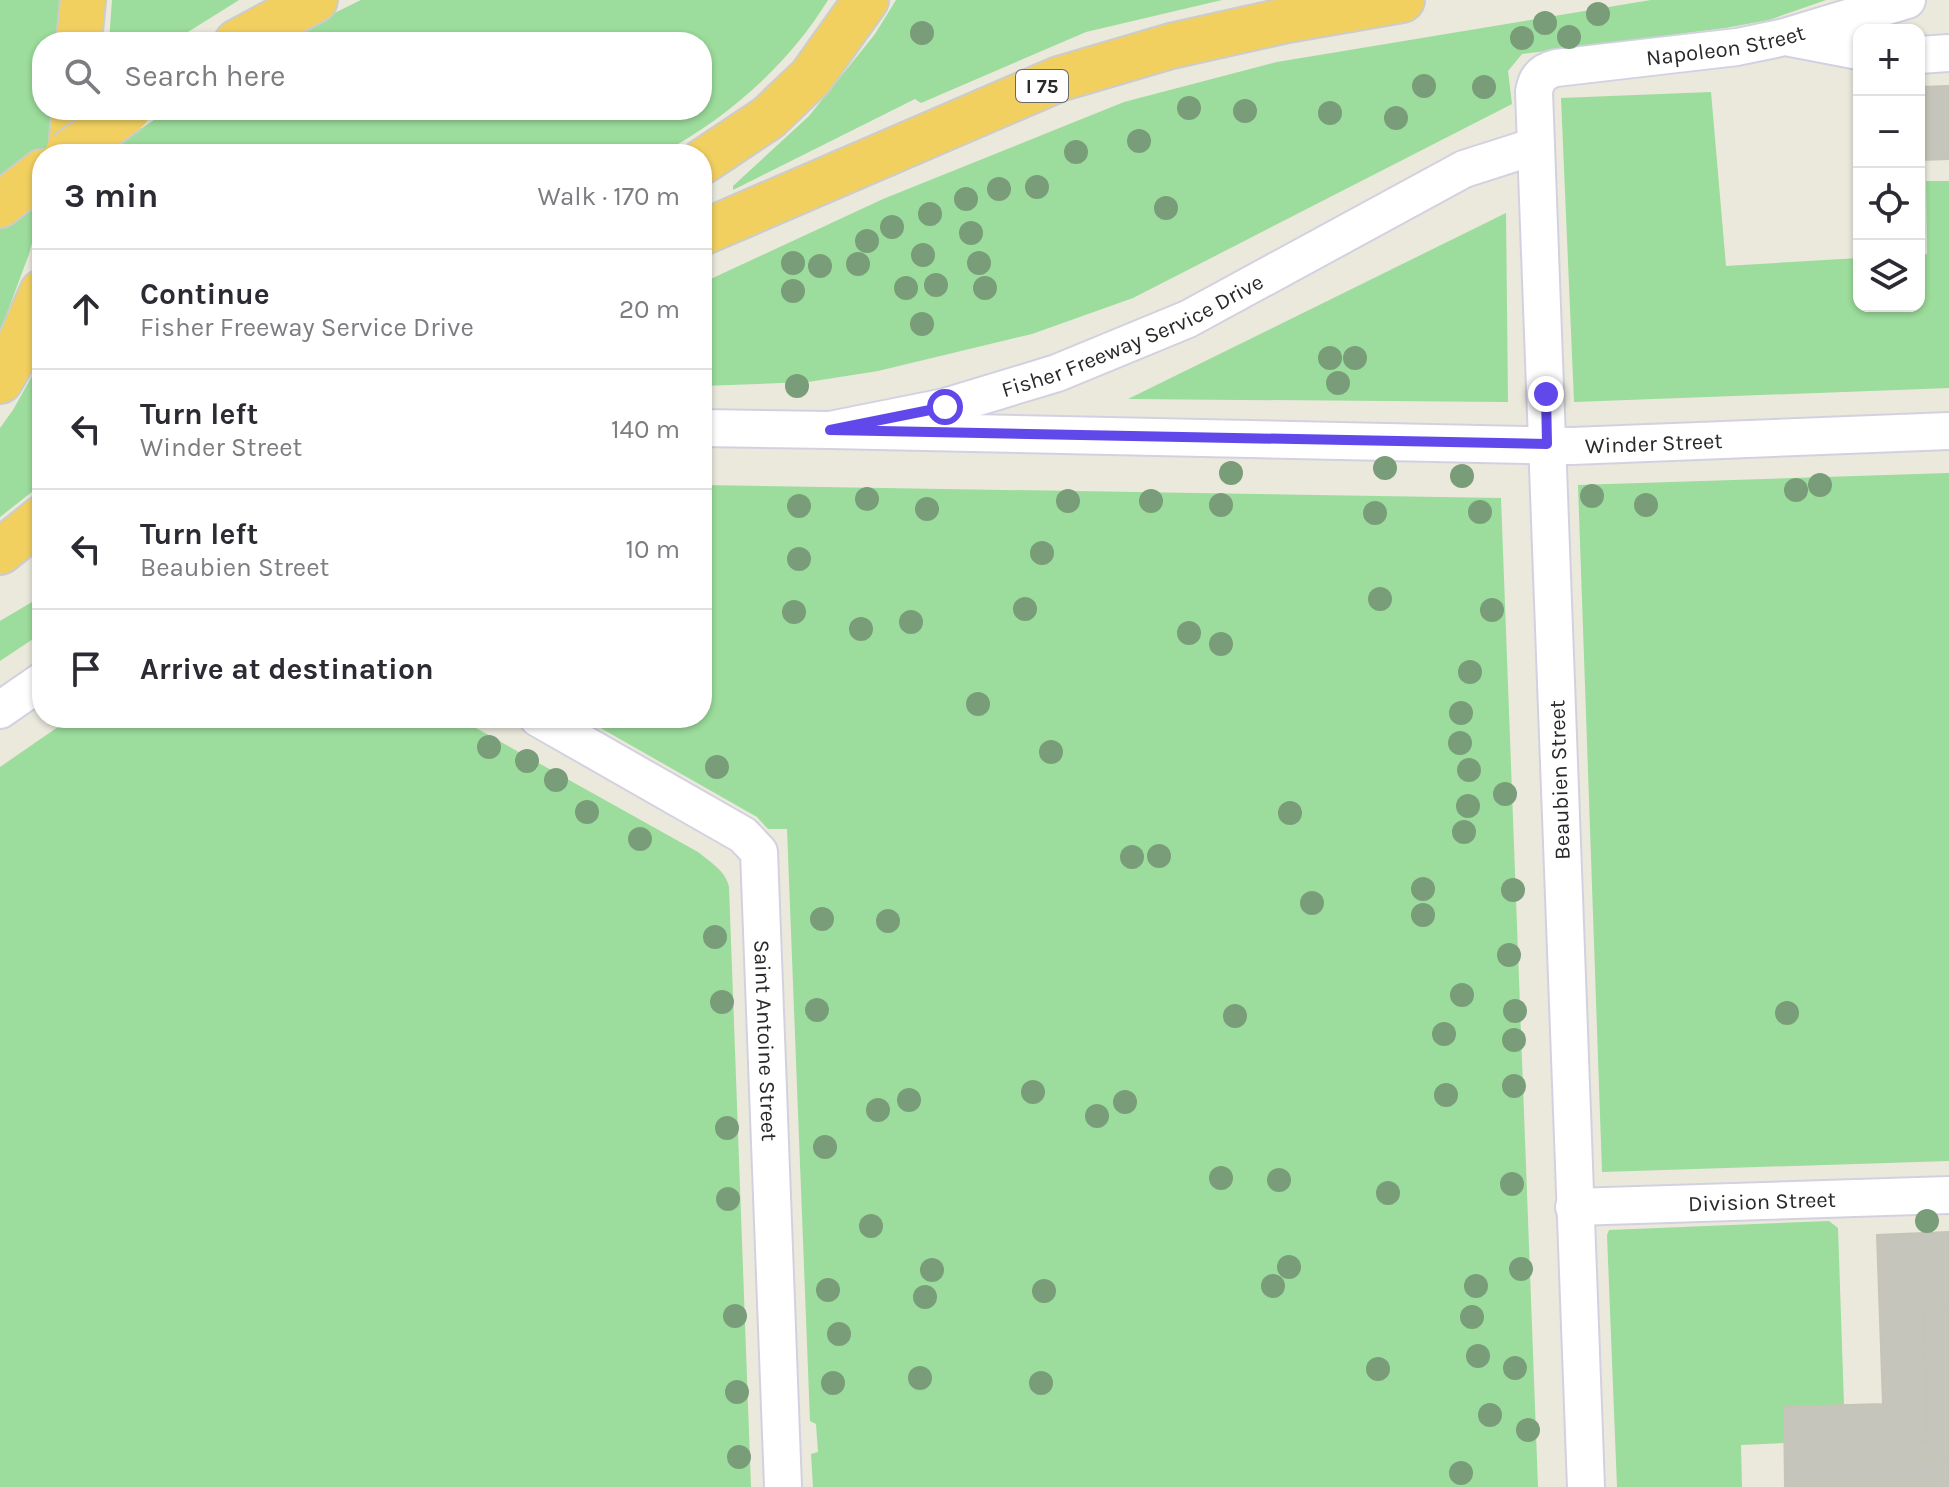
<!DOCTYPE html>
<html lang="en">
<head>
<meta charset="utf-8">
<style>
  :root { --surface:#fff; --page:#f2f2f3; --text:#2b2b33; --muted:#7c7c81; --line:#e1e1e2 }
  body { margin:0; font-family:Karla,sans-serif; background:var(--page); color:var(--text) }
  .controls { position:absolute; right:24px; top:24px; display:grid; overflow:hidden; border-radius:16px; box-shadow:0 2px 6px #0004 }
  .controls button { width:72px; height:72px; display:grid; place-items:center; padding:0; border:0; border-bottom:2px solid var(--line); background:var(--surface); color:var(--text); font:40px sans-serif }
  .stop { position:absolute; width:24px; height:24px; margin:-18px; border:6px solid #6148eb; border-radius:50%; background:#fff }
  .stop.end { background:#6148eb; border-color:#fff; box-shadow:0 2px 8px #0008 }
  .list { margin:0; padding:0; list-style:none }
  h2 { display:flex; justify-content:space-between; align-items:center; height:104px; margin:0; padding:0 32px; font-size:34px }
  h2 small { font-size:26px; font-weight:400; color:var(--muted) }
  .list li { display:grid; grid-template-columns:52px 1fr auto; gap:24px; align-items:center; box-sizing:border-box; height:120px; padding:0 32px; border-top:2px solid var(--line) }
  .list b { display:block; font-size:30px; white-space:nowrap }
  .list p { margin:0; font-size:26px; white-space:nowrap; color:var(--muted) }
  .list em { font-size:26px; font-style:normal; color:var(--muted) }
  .icon { flex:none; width:44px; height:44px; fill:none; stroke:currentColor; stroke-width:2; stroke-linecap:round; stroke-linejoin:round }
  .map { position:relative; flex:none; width:1949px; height:1487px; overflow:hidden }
  .search { position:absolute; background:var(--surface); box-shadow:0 2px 6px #0004; left:32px; top:32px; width:680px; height:88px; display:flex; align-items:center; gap:20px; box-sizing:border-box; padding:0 28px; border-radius:32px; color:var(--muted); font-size:30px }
  .panel { position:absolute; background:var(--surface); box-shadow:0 2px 6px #0004; left:32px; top:144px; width:680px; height:584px; border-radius:32px }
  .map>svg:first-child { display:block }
  .green { fill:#9cdc9c }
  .building { fill:#c5c5bb; stroke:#c5c5b6; stroke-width:2 }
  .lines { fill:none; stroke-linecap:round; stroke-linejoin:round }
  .minor-casing { stroke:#d3d1e1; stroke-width:40 }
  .highway-casing { stroke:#ccc; stroke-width:48 }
  .minor { stroke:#fff; stroke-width:36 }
  .highway { stroke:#f1d060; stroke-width:44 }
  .highway-bridge-casing { stroke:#ccc; stroke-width:48; stroke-linecap:butt }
  .highway-bridge { stroke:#f1d060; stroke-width:44 }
  .tree { fill:#7a9d79 }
  .route { stroke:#6148eb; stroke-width:10 }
  .labels { text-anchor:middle; stroke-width:7; stroke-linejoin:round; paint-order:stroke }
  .shield { fill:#fff; stroke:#696969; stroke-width:2 }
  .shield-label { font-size:20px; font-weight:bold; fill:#292929 }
  .street-label { font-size:22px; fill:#292929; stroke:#fff }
</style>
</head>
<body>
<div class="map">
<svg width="1949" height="1487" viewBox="0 0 1949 1487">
  <rect width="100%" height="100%" fill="#eae9dc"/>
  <g class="green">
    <polygon points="0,0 67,0 62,42 42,42 42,110 55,110 49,154 42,154 42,206 29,254 0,332"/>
    <polygon points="112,0 239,0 172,42 109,42"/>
    <path d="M361,0H828C789,64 727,119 660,154H103L169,110H702V42H275Z"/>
    <polygon points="896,0 1222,0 1086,32 921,103 915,99 733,190 733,186 809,116 875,34"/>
    <polygon points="1651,0 1826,0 1769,20 1725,28 1522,54 1508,71 1512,104 1133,298 1032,334 878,371 808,382 702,386 702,283 883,199 1124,102 1277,62"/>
    <polygon points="1711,92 1726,266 1859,258 1859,306 1919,306 1919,255 1927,254 1926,181 1949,181 1949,388 1574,402 1561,98"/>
    <polygon points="1506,213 1508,402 1128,399"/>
    <polygon points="42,358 42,484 0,517 0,428 13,410"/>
    <polygon points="1949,473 1949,1161 1602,1172 1578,485"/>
    <polygon points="702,485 1501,498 1538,1487 813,1487 811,1454 818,1452 816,1424 810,1421 787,829 768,829 757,817 583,718 702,718"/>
    <polygon points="42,596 42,633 0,661 0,621"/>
    <path d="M71,718H458L698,852C710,862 726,871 729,887L751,1487H0V767Z"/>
    <polygon points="1829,1221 1838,1228 1844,1405 1784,1408 1784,1443 1741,1445 1742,1487 1617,1487 1607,1235 1609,1230"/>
  </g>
  <g class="building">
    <polygon points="1949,86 1949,159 1921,160 1919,87"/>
    <polygon points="1949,1232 1949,1306 1911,1307 1911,1314 1924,1314 1928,1441 1912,1442 1912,1459 1949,1458 1949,1487 1785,1487 1784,1407 1883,1404 1877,1235"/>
    <polygon points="1949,1306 1949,1458 1912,1459 1912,1442 1928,1441 1924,1314 1911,1314 1911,1307"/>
  </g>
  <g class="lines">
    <g class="minor-casing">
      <g id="minor">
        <polyline points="1791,38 1859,51"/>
        <polyline points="1919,55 1949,53"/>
        <path id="s1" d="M702,428L830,430L945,407L1057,373L1188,319L1464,169L1536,146"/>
        <path id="s2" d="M830,430L1572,446L1949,431"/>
        <polyline points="0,710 42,681"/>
        <path id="s3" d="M538,718L743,835L759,852L783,1487"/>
        <path id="s4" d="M1574,1207L1949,1195"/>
        <path id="s5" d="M1586,1487L1534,92C1536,78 1543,71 1556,68L1737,47L1785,37L1907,0"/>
      </g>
    </g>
    <g class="highway-casing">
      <g id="highway">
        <polyline points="79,42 83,0"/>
        <polyline points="237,42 315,0"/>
        <polyline points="71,154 74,110"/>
        <polyline points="702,162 768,118 811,77 866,0"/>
        <polyline points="0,205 42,172"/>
        <polyline points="702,233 1059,79 1171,46 1287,20 1402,0"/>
        <polyline points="0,381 13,359 42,292"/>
        <polyline points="0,552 42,518"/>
      </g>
    </g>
    <use href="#minor" class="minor"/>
    <use href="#highway" class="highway"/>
    <g class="highway-bridge-casing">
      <polyline id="highway-bridge" points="67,154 128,110"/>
    </g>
    <use href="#highway-bridge" class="highway-bridge"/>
  </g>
  <g class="tree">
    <circle cx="1598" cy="14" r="12"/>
    <circle cx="1545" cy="23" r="12"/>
    <circle cx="922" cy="33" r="12"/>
    <circle cx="1569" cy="37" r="12"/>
    <circle cx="1522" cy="38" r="12"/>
    <circle cx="1424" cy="86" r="12"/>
    <circle cx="1484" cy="87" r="12"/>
    <circle cx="1189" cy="108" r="12"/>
    <circle cx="1245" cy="111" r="12"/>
    <circle cx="1330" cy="113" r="12"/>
    <circle cx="1396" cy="118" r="12"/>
    <circle cx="1139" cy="141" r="12"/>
    <circle cx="1076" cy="152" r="12"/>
    <circle cx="1037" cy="187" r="12"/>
    <circle cx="999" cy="189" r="12"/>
    <circle cx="966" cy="199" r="12"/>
    <circle cx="1166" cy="208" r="12"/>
    <circle cx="930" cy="214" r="12"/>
    <circle cx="892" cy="227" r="12"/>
    <circle cx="971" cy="233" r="12"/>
    <circle cx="867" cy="241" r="12"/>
    <circle cx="923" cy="255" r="12"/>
    <circle cx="793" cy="263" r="12"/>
    <circle cx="979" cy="263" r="12"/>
    <circle cx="858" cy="264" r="12"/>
    <circle cx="820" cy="266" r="12"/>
    <circle cx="936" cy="285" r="12"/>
    <circle cx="906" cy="288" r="12"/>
    <circle cx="985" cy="288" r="12"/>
    <circle cx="793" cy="291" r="12"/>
    <circle cx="922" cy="324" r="12"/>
    <circle cx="1330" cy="358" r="12"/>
    <circle cx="1355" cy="358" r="12"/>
    <circle cx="1338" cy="383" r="12"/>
    <circle cx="797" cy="386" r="12"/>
    <circle cx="1385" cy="468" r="12"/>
    <circle cx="1231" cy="473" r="12"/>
    <circle cx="1462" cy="476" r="12"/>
    <circle cx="1820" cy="485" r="12"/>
    <circle cx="1796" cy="490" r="12"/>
    <circle cx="1592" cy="496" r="12"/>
    <circle cx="867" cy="499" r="12"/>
    <circle cx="1068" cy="501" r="12"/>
    <circle cx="1151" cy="501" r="12"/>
    <circle cx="1221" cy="505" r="12"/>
    <circle cx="1646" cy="505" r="12"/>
    <circle cx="799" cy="506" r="12"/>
    <circle cx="927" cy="509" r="12"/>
    <circle cx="1480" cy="512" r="12"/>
    <circle cx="1375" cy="513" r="12"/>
    <circle cx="1042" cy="553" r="12"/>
    <circle cx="799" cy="559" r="12"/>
    <circle cx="1380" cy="599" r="12"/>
    <circle cx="1025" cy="609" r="12"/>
    <circle cx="1492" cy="610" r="12"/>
    <circle cx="794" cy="612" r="12"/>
    <circle cx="911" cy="622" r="12"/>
    <circle cx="861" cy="629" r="12"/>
    <circle cx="1189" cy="633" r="12"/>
    <circle cx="1221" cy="644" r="12"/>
    <circle cx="1470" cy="672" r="12"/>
    <circle cx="978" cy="704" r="12"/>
    <circle cx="1461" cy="713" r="12"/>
    <circle cx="1460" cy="743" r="12"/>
    <circle cx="489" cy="747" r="12"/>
    <circle cx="1051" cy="752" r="12"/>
    <circle cx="527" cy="761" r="12"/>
    <circle cx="717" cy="767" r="12"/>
    <circle cx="1469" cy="770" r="12"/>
    <circle cx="556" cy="780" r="12"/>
    <circle cx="1505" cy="794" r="12"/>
    <circle cx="1468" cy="806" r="12"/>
    <circle cx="587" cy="812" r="12"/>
    <circle cx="1290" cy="813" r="12"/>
    <circle cx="1464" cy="832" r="12"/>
    <circle cx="640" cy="839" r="12"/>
    <circle cx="1159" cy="856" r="12"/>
    <circle cx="1132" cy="857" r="12"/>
    <circle cx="1423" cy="889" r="12"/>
    <circle cx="1513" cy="890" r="12"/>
    <circle cx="1312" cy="903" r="12"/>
    <circle cx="1423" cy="915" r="12"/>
    <circle cx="822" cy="919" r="12"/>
    <circle cx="888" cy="921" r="12"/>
    <circle cx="715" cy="937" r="12"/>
    <circle cx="1509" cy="955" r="12"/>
    <circle cx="1462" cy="995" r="12"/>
    <circle cx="722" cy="1002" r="12"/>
    <circle cx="817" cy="1010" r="12"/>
    <circle cx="1515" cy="1011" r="12"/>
    <circle cx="1787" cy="1013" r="12"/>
    <circle cx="1235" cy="1016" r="12"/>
    <circle cx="1444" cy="1034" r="12"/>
    <circle cx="1514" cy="1040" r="12"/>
    <circle cx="1514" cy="1086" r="12"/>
    <circle cx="1033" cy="1092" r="12"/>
    <circle cx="1446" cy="1095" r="12"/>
    <circle cx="909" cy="1100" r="12"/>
    <circle cx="1125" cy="1102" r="12"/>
    <circle cx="878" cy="1110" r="12"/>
    <circle cx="1097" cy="1116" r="12"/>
    <circle cx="727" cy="1128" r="12"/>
    <circle cx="825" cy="1147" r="12"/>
    <circle cx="1221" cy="1178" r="12"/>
    <circle cx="1279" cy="1180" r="12"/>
    <circle cx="1512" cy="1184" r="12"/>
    <circle cx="1388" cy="1193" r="12"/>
    <circle cx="728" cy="1199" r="12"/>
    <circle cx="1927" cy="1221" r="12"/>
    <circle cx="871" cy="1226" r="12"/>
    <circle cx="1289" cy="1267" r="12"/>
    <circle cx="1521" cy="1269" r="12"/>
    <circle cx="932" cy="1270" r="12"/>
    <circle cx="1273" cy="1286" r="12"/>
    <circle cx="1476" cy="1286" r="12"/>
    <circle cx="828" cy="1290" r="12"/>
    <circle cx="1044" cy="1291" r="12"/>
    <circle cx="925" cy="1297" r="12"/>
    <circle cx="735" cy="1316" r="12"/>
    <circle cx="1472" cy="1317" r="12"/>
    <circle cx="839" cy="1334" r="12"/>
    <circle cx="1478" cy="1356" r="12"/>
    <circle cx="1515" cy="1368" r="12"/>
    <circle cx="1378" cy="1369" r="12"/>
    <circle cx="920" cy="1378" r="12"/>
    <circle cx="833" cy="1383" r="12"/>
    <circle cx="1041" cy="1383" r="12"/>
    <circle cx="737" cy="1392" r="12"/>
    <circle cx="1490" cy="1415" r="12"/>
    <circle cx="1528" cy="1430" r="12"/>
    <circle cx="739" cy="1457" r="12"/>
    <circle cx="1461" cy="1473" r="12"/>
  </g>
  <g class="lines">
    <polyline class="route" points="945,407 830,430 1547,444 1546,394"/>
  </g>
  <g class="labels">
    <rect class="shield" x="1016" y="70" width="52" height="32" rx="6"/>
    <g class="shield-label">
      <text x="1042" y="93">I 75</text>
    </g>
    <g class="street-label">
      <text dy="8" stroke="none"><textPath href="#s5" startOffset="1602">Napoleon Street</textPath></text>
      <text dy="8" stroke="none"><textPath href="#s1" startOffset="446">Fisher Freeway Service Drive</textPath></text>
      <text dy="8" stroke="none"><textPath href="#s2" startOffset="824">Winder Street</textPath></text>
      <text transform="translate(1559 780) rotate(-92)" y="8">Beaubien Street</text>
      <text dy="8" stroke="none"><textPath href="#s3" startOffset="448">Saint Antoine Street</textPath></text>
      <text dy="8" stroke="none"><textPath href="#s4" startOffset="188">Division Street</textPath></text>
    </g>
  </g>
</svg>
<div class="controls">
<button>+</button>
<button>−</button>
<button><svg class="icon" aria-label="locate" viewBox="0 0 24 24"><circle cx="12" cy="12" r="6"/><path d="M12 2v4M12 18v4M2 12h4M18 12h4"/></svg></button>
<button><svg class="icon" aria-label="layers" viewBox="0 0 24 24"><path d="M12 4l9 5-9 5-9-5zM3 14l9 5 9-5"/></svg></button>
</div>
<div class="stop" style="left:945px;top:407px"></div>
<div class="stop end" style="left:1546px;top:394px"></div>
<div class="search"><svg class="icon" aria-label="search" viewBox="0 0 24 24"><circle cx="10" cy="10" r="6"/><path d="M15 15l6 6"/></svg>Search here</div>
<section class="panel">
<h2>3 min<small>Walk · 170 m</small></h2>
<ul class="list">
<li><svg class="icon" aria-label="ahead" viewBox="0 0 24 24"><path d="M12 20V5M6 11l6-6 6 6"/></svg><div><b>Continue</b><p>Fisher Freeway Service Drive</p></div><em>20 m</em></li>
<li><svg class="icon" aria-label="left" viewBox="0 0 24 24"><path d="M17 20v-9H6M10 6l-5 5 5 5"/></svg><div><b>Turn left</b><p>Winder Street</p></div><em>140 m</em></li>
<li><svg class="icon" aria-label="left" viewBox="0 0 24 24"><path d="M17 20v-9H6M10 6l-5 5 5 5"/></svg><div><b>Turn left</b><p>Beaubien Street</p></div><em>10 m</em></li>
<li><svg class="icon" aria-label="arrive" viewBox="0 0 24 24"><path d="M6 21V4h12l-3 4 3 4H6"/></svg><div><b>Arrive at destination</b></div></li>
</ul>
</section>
</div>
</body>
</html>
